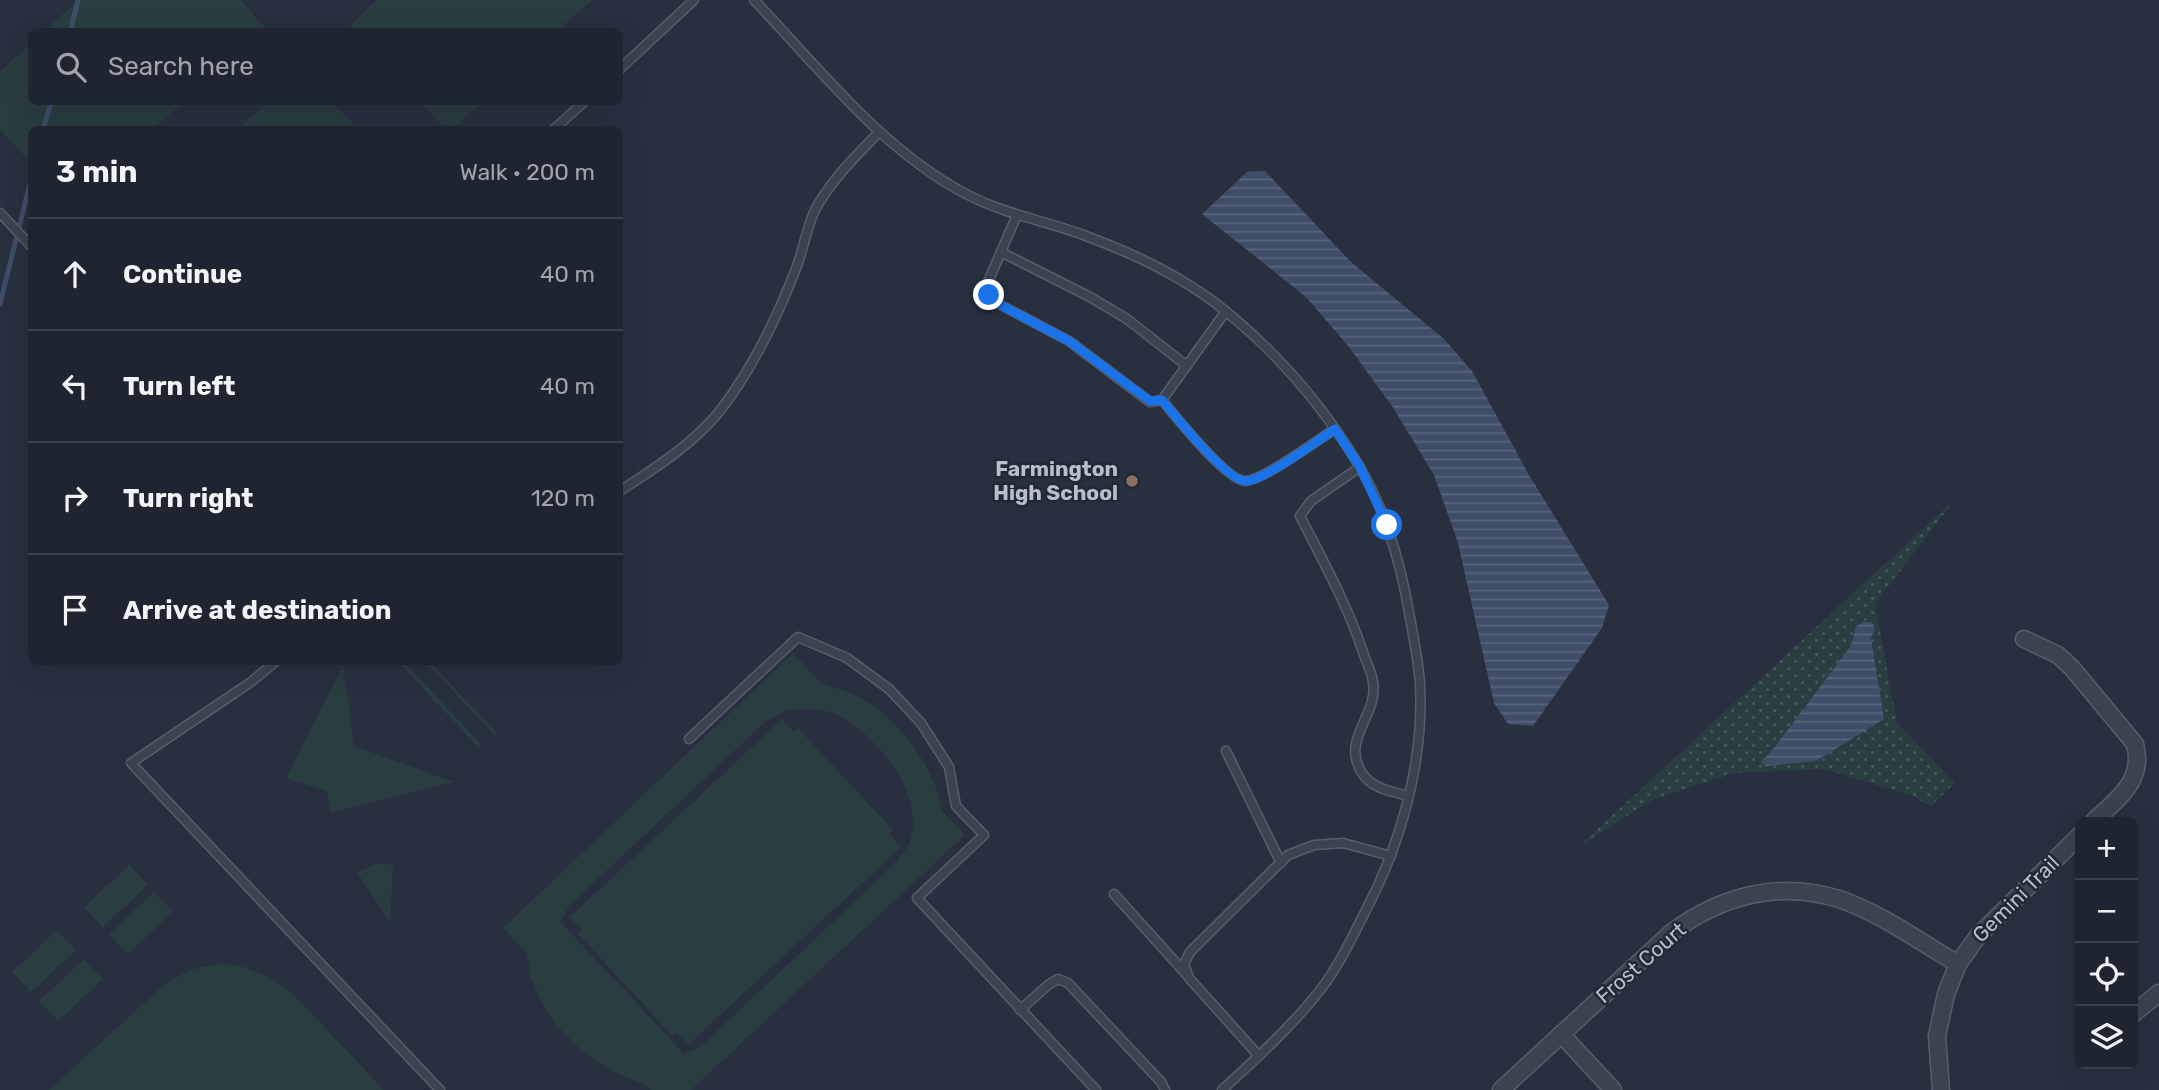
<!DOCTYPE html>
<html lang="en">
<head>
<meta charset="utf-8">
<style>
  :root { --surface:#1e2430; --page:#262c38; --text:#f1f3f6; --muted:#a1a4ab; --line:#3c414c }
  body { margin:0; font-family:Rubik,sans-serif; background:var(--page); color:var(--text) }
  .controls { position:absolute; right:21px; bottom:21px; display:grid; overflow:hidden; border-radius:10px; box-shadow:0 7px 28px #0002 }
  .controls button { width:63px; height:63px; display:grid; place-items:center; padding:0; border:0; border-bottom:2px solid var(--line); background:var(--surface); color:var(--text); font:35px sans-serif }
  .stop { position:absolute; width:21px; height:21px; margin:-16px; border:5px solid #1a73e8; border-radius:50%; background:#fff }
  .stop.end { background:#1a73e8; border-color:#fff; box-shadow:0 2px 7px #0008 }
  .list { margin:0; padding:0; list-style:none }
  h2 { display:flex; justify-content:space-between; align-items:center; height:91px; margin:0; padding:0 28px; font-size:30px }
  h2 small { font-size:23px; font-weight:400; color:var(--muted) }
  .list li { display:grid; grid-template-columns:46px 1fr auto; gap:21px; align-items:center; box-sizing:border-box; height:112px; padding:0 28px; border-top:2px solid var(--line) }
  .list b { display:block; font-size:26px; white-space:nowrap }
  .list em { font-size:23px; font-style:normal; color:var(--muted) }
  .icon { flex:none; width:38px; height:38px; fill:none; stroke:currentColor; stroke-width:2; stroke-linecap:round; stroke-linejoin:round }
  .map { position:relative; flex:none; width:2159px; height:1090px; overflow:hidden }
  .search { position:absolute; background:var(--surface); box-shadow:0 7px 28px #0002; left:28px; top:28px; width:595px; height:77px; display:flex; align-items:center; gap:18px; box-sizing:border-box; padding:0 24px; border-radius:10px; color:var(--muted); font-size:26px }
  .panel { position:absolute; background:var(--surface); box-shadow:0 7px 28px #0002; left:28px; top:126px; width:595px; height:539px; border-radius:10px }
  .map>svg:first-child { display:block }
  .grass { fill:url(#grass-dots); fill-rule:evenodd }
  .park { fill:#2a3d41; fill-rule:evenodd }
  .water { fill:url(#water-rules) }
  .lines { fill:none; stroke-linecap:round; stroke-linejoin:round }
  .stream { stroke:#3f4d68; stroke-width:5 }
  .service-casing { stroke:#575e6b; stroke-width:11 }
  .minor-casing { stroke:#575e6b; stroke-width:19 }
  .service { stroke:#3c4350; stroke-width:8 }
  .minor { stroke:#3c4350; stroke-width:16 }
  .route { stroke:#1a73e8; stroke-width:9 }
  .education-dot { fill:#8d6e63; stroke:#212836; stroke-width:2.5 }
  .labels { text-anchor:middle; stroke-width:5; stroke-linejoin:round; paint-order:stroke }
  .poi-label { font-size:21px; font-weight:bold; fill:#b9beca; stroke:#212836; text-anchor:end }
  .street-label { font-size:21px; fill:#b9beca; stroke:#212836 }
</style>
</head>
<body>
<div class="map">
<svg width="2159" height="1090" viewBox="0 0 2159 1090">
  <defs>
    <pattern id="grass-dots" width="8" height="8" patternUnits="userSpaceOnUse" patternTransform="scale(1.75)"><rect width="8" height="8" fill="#2a3d41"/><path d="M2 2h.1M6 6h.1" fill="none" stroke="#47575b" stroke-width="1.8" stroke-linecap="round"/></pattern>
    <pattern id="water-rules" width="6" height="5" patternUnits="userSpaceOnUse" patternTransform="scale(1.75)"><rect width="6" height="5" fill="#3f4d68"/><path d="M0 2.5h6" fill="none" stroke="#59657c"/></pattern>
  </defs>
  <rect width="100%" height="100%" fill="#283040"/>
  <path class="grass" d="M1955,499L1875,604L1897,723L1955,783L1931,806L1913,796L1824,769L1735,773L1652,800L1577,848ZM1875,629L1871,638L1877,678L1761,762L1774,748L1850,647L1855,635Z"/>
  <g class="park">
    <polygon points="79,0 240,0 265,27 260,32 44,31"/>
    <polygon points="377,0 592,0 558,31 355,31 350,25"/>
    <polygon points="31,43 32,102 184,102 153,129 32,130 31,163 0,129 0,72"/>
    <polygon points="268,102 332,102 358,129 237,129"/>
    <polygon points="420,102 482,102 452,130 446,129"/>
    <path d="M793,653L821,683L852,693L880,710L910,741L926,765L938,792L941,809L965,835L691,1090H651L647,1085L620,1075L584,1053L557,1026L543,1005L530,975L527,953L503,928ZM812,709C819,710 827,711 833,713C875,732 928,795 909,844C906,850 900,856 897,862L700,1047L684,1054L560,921L570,905L766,721L787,710Z"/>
    <polygon points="398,662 404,662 482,745 479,748"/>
    <polygon points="425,662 430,662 497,733 495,735"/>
    <polygon points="343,665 354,746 454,782 330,813 327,791 286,778"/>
    <polygon points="782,719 794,732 798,728 893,830 889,834 901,847 688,1045 677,1033 673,1036 578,934 582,930 570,917"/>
    <polygon points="378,863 393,865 390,922 357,872"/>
    <polygon points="129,865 148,885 103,927 84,907"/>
    <polygon points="154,892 173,912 128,954 109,934"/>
    <polygon points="57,930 76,950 31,992 12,972"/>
    <polygon points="84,959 103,979 58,1021 39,1001"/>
    <polygon points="219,963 243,967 267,976 296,997 384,1090 49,1090 166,983 190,970"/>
  </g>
  <g class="water">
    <polygon points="1265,171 1351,262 1444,339 1472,371 1529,475 1609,605 1602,628 1533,726 1508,724 1494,703 1458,543 1434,475 1392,406 1349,347 1306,297 1202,214 1247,172"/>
    <polygon points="1863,622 1872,622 1875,629 1871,638 1884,719 1816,761 1766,766 1761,762 1774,748 1850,647 1856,627"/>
  </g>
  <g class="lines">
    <g class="stream">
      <polyline points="70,32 78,0"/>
      <polyline points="43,130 51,102"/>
      <polyline points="0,304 32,175"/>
    </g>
    <g class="service-casing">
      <g id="service">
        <path d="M754,0C819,68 882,150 966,194C1002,213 1041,220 1078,233C1131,252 1185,277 1228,313C1279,355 1324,408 1358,464C1382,504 1397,551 1406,596C1411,625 1418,655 1420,684C1424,762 1401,844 1365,912C1352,938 1338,967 1321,989C1292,1026 1256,1059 1222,1090"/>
        <polyline points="620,69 694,0"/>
        <polyline points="553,130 584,102"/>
        <polyline points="0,213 32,247"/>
        <polyline points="1017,215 987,284 989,295 995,302 1069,341 1150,402 1162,400 1226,311"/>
        <polyline points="1001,252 1090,297 1127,319 1187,366"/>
        <path d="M1162,400C1175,416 1228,482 1246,481C1265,479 1316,441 1335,429"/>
        <path d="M1360,467L1311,501L1300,516C1323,561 1347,604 1363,652C1366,662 1372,672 1373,682C1379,715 1340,739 1362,773C1372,789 1391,791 1408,796"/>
        <path d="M620,491C655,468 692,445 719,412C752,370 776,320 795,271C803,252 806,229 815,210C831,180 856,156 879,132"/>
        <polyline points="275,662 251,682 131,763 440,1090"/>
        <polyline points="689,739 798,637 847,658 889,689 921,723 949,767 956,806 984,835 917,898 1096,1090"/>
        <polyline points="1226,751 1281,863"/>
        <polyline points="1114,894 1187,975"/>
        <polyline points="1020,1010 1048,985 1058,979 1068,983 1161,1082 1165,1090"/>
        <polyline points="1259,1056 1189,978 1184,964 1190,952 1288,855 1314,845 1343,843 1391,856"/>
      </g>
    </g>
    <g class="minor-casing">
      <g id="minor">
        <path d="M2024,639L2058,655L2072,668L2135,744C2145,781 2117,799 2093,822"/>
        <polyline points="2133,1014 2159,993"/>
        <polyline points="1561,1034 1613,1090"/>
        <path d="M1501,1090L1671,933C1720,896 1779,880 1839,899C1881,913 1920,942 1958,964"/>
        <polyline points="1941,1090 1937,1036 1946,994 1958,964 1978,936 2080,835"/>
      </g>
    </g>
    <use href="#service" class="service"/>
    <use href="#minor" class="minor"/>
  </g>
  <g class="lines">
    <path class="route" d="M989,295L995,302L1069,341L1150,401L1162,400C1175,416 1228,482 1246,481C1265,480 1317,441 1335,429L1360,467L1387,525"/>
  </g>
  <circle class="education-dot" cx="1132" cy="481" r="7"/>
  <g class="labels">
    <g class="poi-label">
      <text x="1118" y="476">Farmington<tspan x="1118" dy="24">High School</tspan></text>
    </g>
    <g class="street-label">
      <text transform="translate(2016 899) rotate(-45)" y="7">Gemini Trail</text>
      <text transform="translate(1641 963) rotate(-41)" y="7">Frost Court</text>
    </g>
  </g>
</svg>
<div class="controls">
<button>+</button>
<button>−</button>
<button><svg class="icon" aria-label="locate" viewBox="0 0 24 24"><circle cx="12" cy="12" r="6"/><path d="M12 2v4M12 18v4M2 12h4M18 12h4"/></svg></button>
<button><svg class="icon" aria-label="layers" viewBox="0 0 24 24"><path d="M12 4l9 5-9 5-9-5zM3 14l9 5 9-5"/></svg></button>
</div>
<div class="stop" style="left:1387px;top:525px"></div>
<div class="stop end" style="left:989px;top:295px"></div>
<div class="search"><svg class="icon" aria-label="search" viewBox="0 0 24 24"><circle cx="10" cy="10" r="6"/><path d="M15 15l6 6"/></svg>Search here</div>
<section class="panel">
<h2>3 min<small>Walk · 200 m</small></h2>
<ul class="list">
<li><svg class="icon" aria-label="ahead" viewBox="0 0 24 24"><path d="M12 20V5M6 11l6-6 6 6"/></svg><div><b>Continue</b></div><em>40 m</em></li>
<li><svg class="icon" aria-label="left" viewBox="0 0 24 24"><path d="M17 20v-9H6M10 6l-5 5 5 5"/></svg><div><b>Turn left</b></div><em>40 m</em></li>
<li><svg class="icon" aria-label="right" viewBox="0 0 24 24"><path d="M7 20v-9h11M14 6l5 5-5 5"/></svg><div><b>Turn right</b></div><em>120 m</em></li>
<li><svg class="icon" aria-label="arrive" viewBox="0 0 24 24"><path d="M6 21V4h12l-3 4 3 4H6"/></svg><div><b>Arrive at destination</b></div></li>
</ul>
</section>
</div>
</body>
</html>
